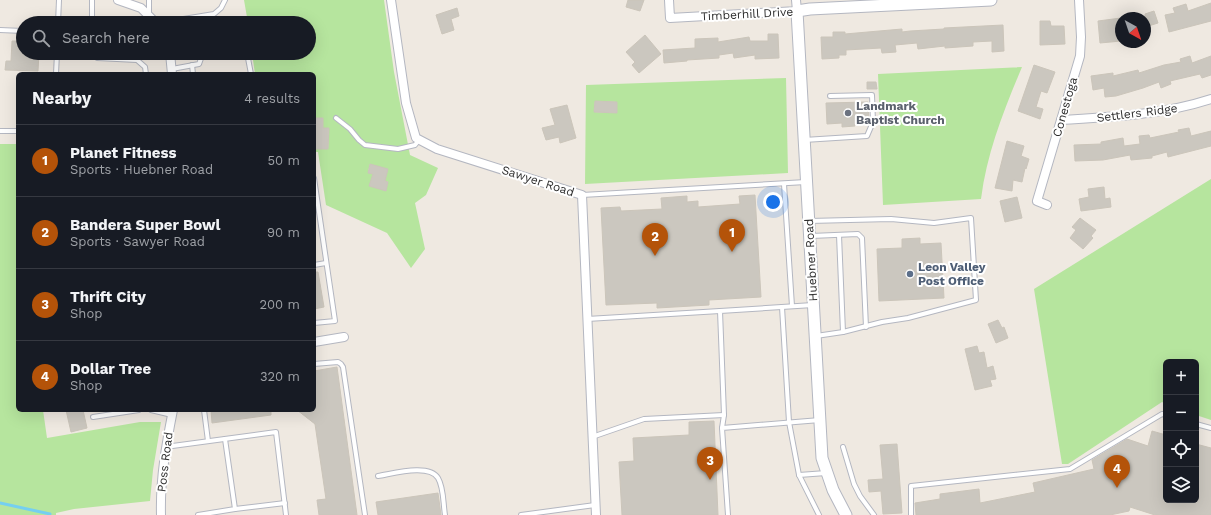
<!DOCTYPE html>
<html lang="en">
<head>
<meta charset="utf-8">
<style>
  :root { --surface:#171b24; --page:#20242c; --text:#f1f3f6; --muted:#9ea1a6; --line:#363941; --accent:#b45309 }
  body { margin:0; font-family:"Work Sans",sans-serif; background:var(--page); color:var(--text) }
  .controls { position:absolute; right:12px; bottom:12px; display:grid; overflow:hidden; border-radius:6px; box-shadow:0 4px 16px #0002 }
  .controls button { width:36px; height:36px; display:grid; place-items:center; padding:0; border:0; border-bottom:1px solid var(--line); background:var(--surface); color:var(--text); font:20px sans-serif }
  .compass { position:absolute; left:1115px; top:12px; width:36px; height:36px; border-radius:50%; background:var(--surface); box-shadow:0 4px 16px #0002; rotate:140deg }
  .you { position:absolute; left:773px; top:202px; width:14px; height:14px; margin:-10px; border:3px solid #fff; border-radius:50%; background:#1a73e8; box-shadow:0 0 0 6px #1a73e833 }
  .badge { display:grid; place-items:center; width:26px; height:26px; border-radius:50%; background:var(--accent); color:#fff; font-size:13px; font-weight:700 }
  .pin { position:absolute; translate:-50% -33px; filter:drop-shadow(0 1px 2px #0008) }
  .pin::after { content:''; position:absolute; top:21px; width:14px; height:12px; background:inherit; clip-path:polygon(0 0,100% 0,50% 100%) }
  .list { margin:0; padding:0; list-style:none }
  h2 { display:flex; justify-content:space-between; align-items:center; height:52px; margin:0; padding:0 16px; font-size:17px }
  h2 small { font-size:13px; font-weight:400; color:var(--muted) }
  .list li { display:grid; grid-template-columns:26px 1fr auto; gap:12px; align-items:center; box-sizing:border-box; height:72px; padding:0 16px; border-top:1px solid var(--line) }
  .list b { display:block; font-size:15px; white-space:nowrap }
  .list p { margin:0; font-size:13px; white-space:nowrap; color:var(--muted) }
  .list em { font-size:13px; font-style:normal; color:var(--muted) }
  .icon { flex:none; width:22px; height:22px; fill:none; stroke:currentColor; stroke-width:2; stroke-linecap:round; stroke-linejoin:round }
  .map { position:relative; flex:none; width:1211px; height:515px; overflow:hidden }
  .search { position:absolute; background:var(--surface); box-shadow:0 4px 16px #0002; left:16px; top:16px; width:300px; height:44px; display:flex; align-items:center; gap:10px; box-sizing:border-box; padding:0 14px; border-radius:22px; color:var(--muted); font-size:15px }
  .panel { position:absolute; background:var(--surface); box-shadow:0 4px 16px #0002; left:16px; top:72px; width:300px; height:340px; border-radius:6px }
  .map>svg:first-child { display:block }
  .green { fill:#b6e59e; fill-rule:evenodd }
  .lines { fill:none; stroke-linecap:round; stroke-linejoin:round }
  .stream { stroke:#75cff0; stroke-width:3 }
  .building { fill:#cbc7bf; stroke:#cbc5ba }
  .lane-casing { stroke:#b4b7c1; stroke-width:6 }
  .street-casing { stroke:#b4b7c1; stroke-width:10 }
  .secondary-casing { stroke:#b4b7c1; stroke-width:13 }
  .lane { stroke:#fff; stroke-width:4 }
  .street { stroke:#fff; stroke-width:8 }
  .secondary { stroke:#fff; stroke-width:11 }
  .worship-dot { fill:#6b7280; stroke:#fff; stroke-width:1.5 }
  .service-dot { fill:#5c6f8a; stroke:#fff; stroke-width:1.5 }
  .labels { text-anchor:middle; stroke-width:4; stroke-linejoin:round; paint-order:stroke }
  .street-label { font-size:12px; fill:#2e2e2e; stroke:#fff }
  .worship-label { font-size:12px; font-weight:bold; fill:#5b616d; stroke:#fff; text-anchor:start }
  .service-label { font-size:12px; font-weight:bold; fill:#4e5e75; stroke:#fff; text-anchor:start }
</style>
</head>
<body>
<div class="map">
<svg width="1211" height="515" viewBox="0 0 1211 515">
  <rect width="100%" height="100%" fill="#efe9e1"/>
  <g class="green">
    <path d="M244,0H384L394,72L410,155L438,168L426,195L415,203L425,249L411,268L387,233L326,205L318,152H314V149H328L329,128H323V118H314V74H255L252,53H309V23H248ZM370,164L385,181L388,182L386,190L370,186L373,174L368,172Z"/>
    <path d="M1022,67C1004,110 987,152 981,199L883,205L878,74Z"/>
    <path d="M786,78L788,173L585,184L586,85ZM595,101L617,102L616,113L594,112Z"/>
    <polygon points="0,144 18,144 18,410 43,410 47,438 140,422 161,422 153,470 150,501 74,509 56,513 56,515 0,515"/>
    <polygon points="1211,179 1211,420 1196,415 1196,362 1166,362 1166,404 1162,402 1068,464 1062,464 1034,289"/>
  </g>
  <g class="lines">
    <polyline class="stream" points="0,503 50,514"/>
  </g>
  <g class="building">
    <polygon points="628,0 644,0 640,11 626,7"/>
    <polygon points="1211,3 1211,21 1169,32 1165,15 1175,13 1173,8 1186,4 1188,11"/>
    <polygon points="457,8 459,16 451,19 454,30 442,34 436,15"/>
    <polygon points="1154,11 1158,23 1145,27 1145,14"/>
    <polygon points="1121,18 1121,41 1100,43 1098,21"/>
    <polygon points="1040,21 1050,21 1051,26 1064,26 1065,44 1040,45"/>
    <polygon points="1003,25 1004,51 992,52 992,41 973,42 973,46 945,48 945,46 918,49 917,43 895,45 896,52 882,53 881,48 846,50 846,55 839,55 839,58 822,59 821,37 833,37 833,32 845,32 845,34 902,29 902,32 910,31 944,29 944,28"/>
    <polygon points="768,34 778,34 779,58 755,59 755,55 734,58 733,53 719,55 719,58 687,60 687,61 664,63 663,50 695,48 695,39 718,38 718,42 749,37 750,41 768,41"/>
    <polygon points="645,35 661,54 639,73 632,65 635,62 626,52"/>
    <polygon points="12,41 23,41 23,53 39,53 38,71 5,70 6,61 11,61"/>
    <polygon points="1190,56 1192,63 1211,56 1211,75 1202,78 1200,74 1170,81 1171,84 1161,88 1159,82 1143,88 1116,96 1105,97 1104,88 1093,90 1091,76 1113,73 1113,76 1138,70 1139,73 1164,65 1181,62 1180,59"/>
    <polygon points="1034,65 1055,72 1047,93 1041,91 1036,107 1043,109 1040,119 1018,111"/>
    <polygon points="867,82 876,82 877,89 867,89"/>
    <polygon points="595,101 617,102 617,113 594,112"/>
    <polygon points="868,102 869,122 855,123 855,126 842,127 842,123 827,124 826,103"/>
    <polygon points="567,105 576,138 560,143 559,137 546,140 542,128 555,125 550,109"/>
    <polygon points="314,118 323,118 323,128 329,128 328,149 314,149"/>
    <polygon points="1189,128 1191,136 1211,131 1211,146 1168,157 1167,152 1152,156 1152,158 1131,160 1130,155 1103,160 1075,161 1074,145 1101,144 1101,142 1123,138 1124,146 1140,144 1139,136 1149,135 1150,138 1179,132 1178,130"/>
    <polygon points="1007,141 1024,146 1021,156 1029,159 1026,169 1025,168 1022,182 1013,180 1012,191 995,188"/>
    <polygon points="370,164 388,169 385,181 388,182 386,191 369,186 373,174 368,173"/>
    <polygon points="1104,187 1105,199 1110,198 1111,207 1081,211 1079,199 1089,197 1088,189"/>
    <polygon points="755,195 761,297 709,300 709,305 657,308 657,303 606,305 601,208 620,207 621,211 662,209 661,198 687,196 687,202 698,201 698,207 740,204 739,196"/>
    <polygon points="1017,197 1022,218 1005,222 1000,201"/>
    <polygon points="1080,218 1096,230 1091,236 1093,238 1083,249 1070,238 1076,230 1072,227"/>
    <polygon points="920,238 920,244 941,243 944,298 879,301 877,249 902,248 902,239"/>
    <polygon points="314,272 318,272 324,307 314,309"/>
    <polygon points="998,320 1002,328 1004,327 1008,338 996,343 988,324"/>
    <polygon points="977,346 979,353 984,352 987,368 993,366 996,379 990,380 992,386 975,390 965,349"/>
    <polygon points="337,367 357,515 319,515 317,500 326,499 315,424 297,410 314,410 314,371"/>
    <polygon points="66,410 83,410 87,428 71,432"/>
    <polygon points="211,410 271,410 271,415 212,423"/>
    <polygon points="714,421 718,515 622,515 619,462 634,461 633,438 689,435 689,422"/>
    <polygon points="1152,431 1166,435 1166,500 1196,500 1196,444 1211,448 1211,515 1155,515 1130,507 1129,511 1110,515 916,515 915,503 940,499 940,494 979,489 980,503 1035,492 1033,483 1094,469 1092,460 1127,439 1148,446"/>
    <polygon points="897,444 902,513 883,514 881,491 869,492 868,480 883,479 880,445"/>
    <polygon points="438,493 441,515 378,515 376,502"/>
  </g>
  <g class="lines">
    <g class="lane-casing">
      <g id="lane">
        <polyline points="149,15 149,0"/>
        <polyline points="58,23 59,0"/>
        <polyline points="92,23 92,0"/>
        <polyline points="159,23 214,14 221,8 225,0"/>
        <polyline points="0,30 23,31"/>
        <polyline points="93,53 97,58 137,60 145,67 146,74"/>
        <polyline points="247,53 251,74"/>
        <polyline points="192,65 193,74"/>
        <polyline points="172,69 199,64 203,53"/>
        <polyline points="56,74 57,53"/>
        <polyline points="336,118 350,129 359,140 365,145 398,149 415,145 419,140"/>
        <polyline points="0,131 18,131"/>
        <polyline points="804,140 867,136 873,122 872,95 830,96"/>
        <polyline points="314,178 335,321 314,323"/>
        <polyline points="784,184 792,306"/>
        <polyline points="582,195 806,182"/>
        <polyline points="809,221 891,219 934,223 971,218 976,300 908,318 882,322 843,332 816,336"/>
        <polyline points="839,235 843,332"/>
        <polyline points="811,236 858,234 862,238 866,327"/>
        <polyline points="314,265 326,263"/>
        <polyline points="782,307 789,422 799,475 819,515"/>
        <polyline points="587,319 720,311"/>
        <polyline points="314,364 338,362 341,364 343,367 365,515"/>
        <polyline points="151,410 172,415"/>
        <polyline points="204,410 208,441"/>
        <polyline points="93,417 139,410"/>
        <polyline points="1196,424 1211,428"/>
        <polyline points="722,428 724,415 720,311 813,305"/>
        <polyline points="592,437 644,419 724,415"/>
        <polyline points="165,447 276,432 286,515"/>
        <polyline points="843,447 854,484 860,496 874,515"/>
        <polyline points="799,475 826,473"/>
        <path d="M378,476C392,474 429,463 438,478C444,488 443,503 445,515"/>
        <polyline points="235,509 285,503"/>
        <polyline points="198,515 235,509 225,439"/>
        <polyline points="521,515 595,505"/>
        <polyline points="728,515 722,428 820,420"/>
        <polyline points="911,515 911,486 1070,469 1162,414 1166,415"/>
      </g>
    </g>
    <g class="street-casing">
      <g id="street">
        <polyline points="118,0 141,8 156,23"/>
        <polyline points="391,0 406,103 416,138 437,149 582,195 596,515"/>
        <polyline points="669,0 670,18 797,11 796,0"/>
        <polyline points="170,53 172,74"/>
        <path d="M1061,120C1112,117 1162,115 1211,99"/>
        <polyline points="1047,205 1037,201 1080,56 1081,37 1079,0"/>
        <polyline points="314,342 344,337"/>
        <path d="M161,515C160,479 166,445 173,410"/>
      </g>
    </g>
    <g class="secondary-casing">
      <polyline id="secondary" points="846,515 833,490 822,458 797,11 810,9 991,0"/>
    </g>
    <use href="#lane" class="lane"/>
    <use href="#street" class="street"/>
    <use href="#secondary" class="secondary"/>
  </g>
  <circle class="worship-dot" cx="848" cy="113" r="4"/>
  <circle class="service-dot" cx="910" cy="274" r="4"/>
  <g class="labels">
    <g class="street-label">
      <text transform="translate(747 14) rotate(-3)" y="4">Timberhill Drive</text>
      <text transform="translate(1065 107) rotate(-74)" y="4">Conestoga</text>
      <text transform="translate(1137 113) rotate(-7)" y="4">Settlers Ridge</text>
      <text transform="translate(538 181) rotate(18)" y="4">Sawyer Road</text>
      <text transform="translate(811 260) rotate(-93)" y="4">Huebner Road</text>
      <text transform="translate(165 462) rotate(-83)" y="4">Poss Road</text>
    </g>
    <g class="worship-label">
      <text x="856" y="110">Landmark<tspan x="856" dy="14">Baptist Church</tspan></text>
    </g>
    <g class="service-label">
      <text x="918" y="271">Leon Valley<tspan x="918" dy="14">Post Office</tspan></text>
    </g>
  </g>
</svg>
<div class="controls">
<button>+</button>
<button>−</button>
<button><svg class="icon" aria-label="locate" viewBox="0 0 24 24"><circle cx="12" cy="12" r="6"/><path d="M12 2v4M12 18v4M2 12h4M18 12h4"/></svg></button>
<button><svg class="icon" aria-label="layers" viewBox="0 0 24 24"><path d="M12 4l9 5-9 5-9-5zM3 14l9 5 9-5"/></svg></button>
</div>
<svg class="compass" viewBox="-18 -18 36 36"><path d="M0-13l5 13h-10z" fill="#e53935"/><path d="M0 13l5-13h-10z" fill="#9ea1a6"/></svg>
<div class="you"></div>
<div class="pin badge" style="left:732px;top:252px">1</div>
<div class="pin badge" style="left:655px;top:256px">2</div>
<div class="pin badge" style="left:710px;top:480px">3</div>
<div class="pin badge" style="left:1117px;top:488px">4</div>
<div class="search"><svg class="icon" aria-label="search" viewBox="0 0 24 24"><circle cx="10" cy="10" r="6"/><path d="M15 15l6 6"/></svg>Search here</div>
<section class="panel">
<h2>Nearby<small>4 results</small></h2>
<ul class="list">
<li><span class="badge">1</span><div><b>Planet Fitness</b><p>Sports · Huebner Road</p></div><em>50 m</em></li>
<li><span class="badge">2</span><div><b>Bandera Super Bowl</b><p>Sports · Sawyer Road</p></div><em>90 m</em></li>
<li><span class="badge">3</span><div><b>Thrift City</b><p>Shop</p></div><em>200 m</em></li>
<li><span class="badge">4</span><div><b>Dollar Tree</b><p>Shop</p></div><em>320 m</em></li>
</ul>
</section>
</div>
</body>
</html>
